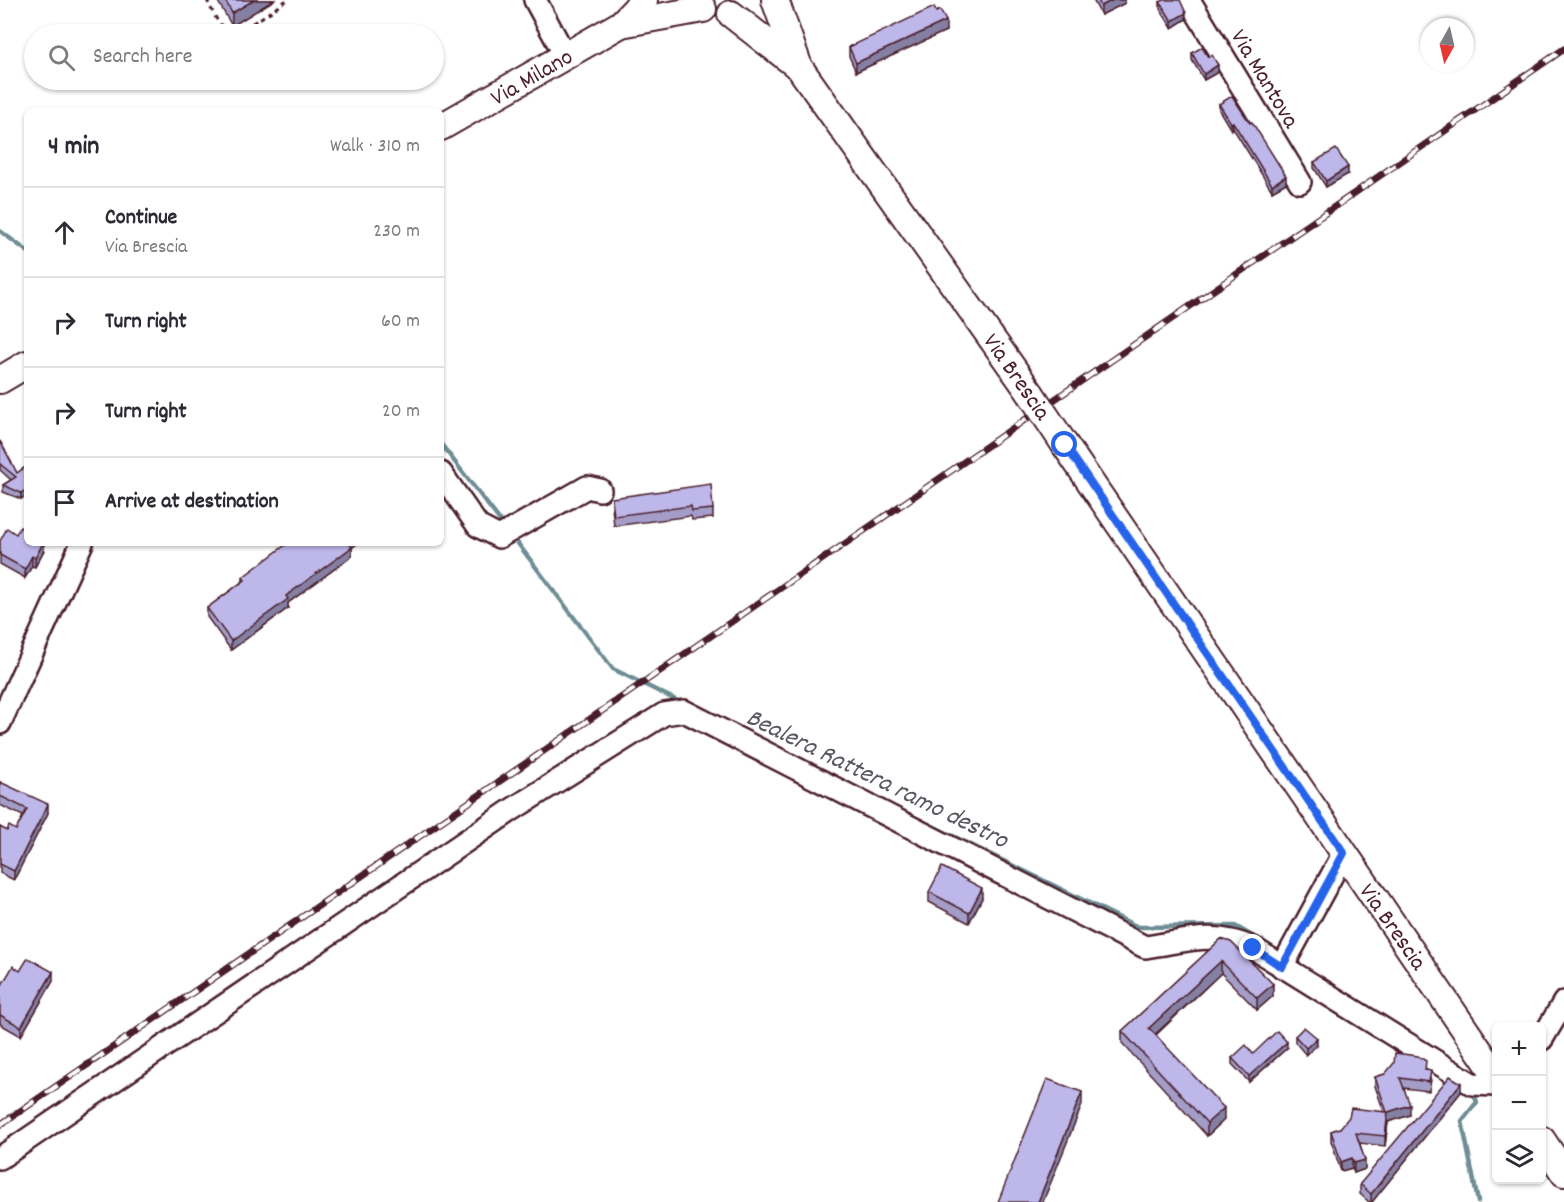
<!DOCTYPE html>
<html lang="en">
<head>
<meta charset="utf-8">
<style>
  :root { --surface:#fff; --page:#f7f7f7; --text:#2b2b33; --muted:#7c7c81; --line:#e1e1e2 }
  body { margin:0; font-family:Dekko,sans-serif; background:var(--page); color:var(--text) }
  .controls { position:absolute; right:18px; bottom:18px; display:grid; overflow:hidden; border-radius:9px; box-shadow:0 2px 4px #0004 }
  .controls button { width:54px; height:54px; display:grid; place-items:center; padding:0; border:0; border-bottom:2px solid var(--line); background:var(--surface); color:var(--text); font:30px sans-serif }
  .compass { position:absolute; left:1420px; top:18px; width:54px; height:54px; border-radius:50%; background:var(--surface); box-shadow:0 2px 4px #0004; rotate:188deg }
  .stop { position:absolute; width:18px; height:18px; margin:-14px; border:4px solid #2563eb; border-radius:50%; background:#fff }
  .stop.end { background:#2563eb; border-color:#fff; box-shadow:0 2px 6px #0008 }
  .list { margin:0; padding:0; list-style:none }
  h2 { display:flex; justify-content:space-between; align-items:center; height:78px; margin:0; padding:0 24px; font-size:26px }
  h2 small { font-size:20px; font-weight:400; color:var(--muted) }
  .list li { display:grid; grid-template-columns:39px 1fr auto; gap:18px; align-items:center; box-sizing:border-box; height:90px; padding:0 24px; border-top:2px solid var(--line) }
  .list b { display:block; font-size:22px; white-space:nowrap }
  .list p { margin:0; font-size:20px; white-space:nowrap; color:var(--muted) }
  .list em { font-size:20px; font-style:normal; color:var(--muted) }
  .icon { flex:none; width:33px; height:33px; fill:none; stroke:currentColor; stroke-width:2; stroke-linecap:round; stroke-linejoin:round }
  .map { position:relative; flex:none; width:1564px; height:1202px; overflow:hidden }
  .search { position:absolute; background:var(--surface); box-shadow:0 2px 4px #0004; left:24px; top:24px; width:420px; height:66px; display:flex; align-items:center; gap:15px; box-sizing:border-box; padding:0 21px; border-radius:33px; color:var(--muted); font-size:22px }
  .panel { position:absolute; background:var(--surface); box-shadow:0 2px 4px #0004; left:24px; top:108px; width:420px; height:438px; border-radius:9px }
  .map>svg:first-child { display:block }
  .lines { fill:none; stroke-linecap:round; stroke-linejoin:round }
  .stream { stroke:#6e8d95; stroke-width:4.5 }
  .minor-casing { stroke:#4a1f2b; stroke-width:26 }
  .major-casing { stroke:#4a1f2b; stroke-width:30 }
  .path { stroke:#4a1f2b; stroke-width:3; stroke-dasharray:4.5 4.5; stroke-linecap:butt }
  .minor { stroke:#fff; stroke-width:21 }
  .major { stroke:#fff; stroke-width:26 }
  .rail-casing { stroke:#4a1f2b; stroke-width:7 }
  .rail { stroke:#fff; stroke-width:4.5; stroke-dasharray:14; stroke-linecap:butt }
  .major-bridge-casing { stroke:#4a1f2b; stroke-width:30; stroke-linecap:butt }
  .major-bridge { stroke:#fff; stroke-width:26 }
  .wall { fill:#a39dc8; stroke:#4a1f2b; stroke-width:1.5 }
  .shaded-wall { fill:#8580a3; stroke:#4a1f2b; stroke-width:1.5 }
  .building { fill:#beb7e9; stroke:#4a1f2b; stroke-width:1.5 }
  .route { stroke:#2563eb; stroke-width:8 }
  .labels { text-anchor:middle; stroke-width:4.5; stroke-linejoin:round; paint-order:stroke }
  .street-label { font-size:24px; fill:#4a1f2b; stroke:#fff }
  .water-label { font-size:26px; font-style:italic; fill:#5c5660; stroke:#fff }
</style>
</head>
<body>
<div class="map">
<svg width="1564" height="1202" viewBox="0 0 1564 1202">
  <rect width="100%" height="100%" fill="#fff"/>
  <filter id="ink" filterUnits="userSpaceOnUse"><feTurbulence type="fractalNoise" baseFrequency=".0167" numOctaves="2"/><feDisplacementMap in="SourceGraphic" scale="12" xChannelSelector="R" yChannelSelector="G"/><feConvolveMatrix kernelMatrix="1 2 1 2 8 2 1 2 1" color-interpolation-filters="sRGB"/></filter>
  <g filter="url(#ink)">
    <g class="lines">
      <g class="stream">
        <polyline points="0,231 27,251"/>
        <polyline points="441,444 501,522"/>
        <polyline points="516,541 613,669 682,703"/>
        <polyline points="900,810 1138,927 1235,926 1259,940"/>
        <polyline points="1472,1089 1477,1102 1462,1121 1478,1202"/>
      </g>
      <g class="minor-casing">
        <g id="minor">
          <polyline points="535,0 566,57"/>
          <polyline points="1189,0 1300,182"/>
          <polyline points="441,473 478,526 499,537 587,487 600,490"/>
          <polyline points="0,723 82,543"/>
          <polyline points="1282,967 1344,853"/>
          <polyline points="1542,1039 1564,1002"/>
          <path d="M0,1158L513,809L664,714L684,711L1145,947C1189,941 1210,930 1253,948L1472,1084L1496,1085"/>
        </g>
      </g>
      <g class="major-casing">
        <g id="major">
          <polyline points="775,0 799,67 1031,394"/>
          <polyline points="731,14 796,65"/>
          <polyline points="621,24 703,9"/>
          <polyline points="441,127 621,24 644,0"/>
          <polyline points="0,380 27,364"/>
          <polyline points="1065,445 1496,1075"/>
          <polyline points="1542,1140 1564,1173"/>
        </g>
      </g>
      <path class="path" d="M207,0C211,8 217,23 224,28C238,38 275,8 287,0"/>
      <use href="#minor" class="minor"/>
      <use href="#major" class="major"/>
      <g class="rail-casing">
        <polyline id="rail" points="0,1125 1564,49"/>
      </g>
      <use href="#rail" class="rail"/>
      <g class="major-bridge-casing">
        <polyline id="major-bridge" points="1031,394 1065,445"/>
      </g>
      <use href="#major-bridge" class="major-bridge"/>
    </g>
    <g class="wall">
      <polygon points="217,0 274,0 232,26"/>
      <polygon points="1093,0 1125,0 1125,3 1101,15"/>
      <polygon points="1160,2 1186,19 1172,28 1160,9"/>
      <polygon points="936,12 946,31 856,72 849,56 849,47"/>
      <polygon points="1192,53 1208,57 1218,72 1204,80 1192,60"/>
      <polygon points="1219,104 1286,183 1272,191 1233,128 1231,130 1219,110"/>
      <polygon points="1314,162 1348,174 1326,187 1314,168"/>
      <polygon points="0,441 17,473 27,466 21,499 3,492 3,485 11,480 0,470"/>
      <polygon points="612,498 713,509 713,518 692,520 691,516 614,526 612,507"/>
      <polygon points="16,534 44,543 44,550 35,567 32,566 25,578 0,564 0,541"/>
      <polygon points="352,548 352,556 288,603 288,608 231,650 207,617 207,608 243,581 243,577"/>
      <polygon points="0,782 48,813 14,880 0,873 0,827 7,831 16,830 23,816 0,805"/>
      <polygon points="929,892 982,898 969,923 929,902"/>
      <polygon points="1221,939 1273,996 1257,1010 1221,973 1156,1035 1224,1120 1207,1136 1122,1043 1122,1031"/>
      <polygon points="20,971 53,981 21,1036 0,1024 0,988"/>
      <polygon points="1295,1036 1317,1045 1306,1055 1295,1042"/>
      <polygon points="1287,1048 1249,1082 1232,1064 1232,1058"/>
      <polygon points="1426,1070 1431,1080 1429,1091 1404,1088 1410,1115 1388,1122 1385,1146 1360,1143 1365,1169 1354,1173 1352,1168 1341,1171 1331,1141 1331,1131 1340,1128 1384,1112 1375,1086 1375,1077 1385,1074"/>
      <polygon points="1461,1092 1372,1202 1369,1202 1360,1194 1360,1184"/>
    </g>
    <g class="shaded-wall">
      <polygon points="254,0 274,0 232,26 232,13"/>
      <polygon points="1113,0 1125,0 1125,3 1101,15 1101,6"/>
      <polygon points="1186,13 1186,19 1172,28 1172,21"/>
      <polygon points="946,21 946,31 856,72 856,63"/>
      <polygon points="1218,65 1218,72 1204,80 1204,74"/>
      <polygon points="1233,122 1233,128 1231,130 1231,123"/>
      <polygon points="1348,167 1348,174 1326,187 1326,181"/>
      <polygon points="1286,176 1286,183 1272,191 1272,185"/>
      <polygon points="27,489 27,495 21,499 21,493"/>
      <polygon points="43,543 44,543 44,550 35,567 35,558"/>
      <polygon points="348,543 358,543 352,548 352,556 288,603 288,608 231,650 231,641"/>
      <polygon points="32,556 32,566 25,578 25,569"/>
      <polygon points="48,804 48,813 14,880 14,871"/>
      <polygon points="982,888 982,898 969,923 969,913"/>
      <polygon points="1221,961 1221,973 1149,1040 1149,1028"/>
      <polygon points="53,972 53,981 21,1036 21,1027"/>
      <polygon points="1273,984 1273,996 1257,1010 1257,998"/>
      <polygon points="1317,1038 1317,1045 1306,1055 1306,1048"/>
      <polygon points="1287,1042 1287,1048 1249,1082 1249,1076"/>
      <polygon points="1461,1083 1461,1092 1372,1202 1371,1202 1371,1194"/>
      <polygon points="1082,1092 1082,1105 1043,1202 1038,1202"/>
      <polygon points="1410,1105 1410,1115 1388,1122 1385,1146 1385,1136 1388,1112"/>
      <polygon points="1224,1108 1224,1120 1207,1136 1207,1123"/>
      <polygon points="1352,1158 1352,1168 1341,1171 1341,1162"/>
      <polygon points="1365,1160 1365,1169 1354,1173 1354,1163"/>
    </g>
    <g class="building">
      <polygon points="225,0 254,0 232,13"/>
      <polygon points="1098,0 1113,0 1101,6"/>
      <polygon points="1164,0 1180,0 1186,13 1172,21 1160,2"/>
      <polygon points="934,7 936,12 940,10 946,21 856,63 849,47"/>
      <polygon points="1202,47 1208,57 1212,55 1218,65 1204,74 1192,53"/>
      <polygon points="1232,96 1250,123 1252,122 1286,176 1272,185 1233,122 1231,123 1219,104"/>
      <polygon points="1336,149 1348,167 1326,181 1314,162"/>
      <polygon points="0,441 17,473 27,466 27,489 21,493 3,485 16,477 0,464"/>
      <polygon points="711,484 713,509 692,511 691,506 614,516 612,498"/>
      <polygon points="20,527 27,531 27,543 43,543 35,558 32,556 25,569 0,555 0,541 7,528 16,534"/>
      <polygon points="288,543 349,543 352,547 286,596 288,599 231,641 207,608 245,580 243,577"/>
      <polygon points="0,782 48,804 14,871 0,864 0,827 7,831 9,826 16,830 27,809 0,796"/>
      <polygon points="942,867 982,888 969,913 929,892"/>
      <polygon points="1221,939 1231,942 1273,984 1257,998 1221,961 1149,1028 1224,1108 1207,1123 1122,1031"/>
      <polygon points="28,958 53,972 21,1027 0,1015 0,988 13,966 20,971"/>
      <polygon points="1304,1027 1317,1038 1306,1048 1295,1036"/>
      <polygon points="1277,1031 1287,1042 1249,1076 1232,1058 1246,1045 1253,1054"/>
      <polygon points="1395,1053 1418,1056 1426,1061 1425,1070 1431,1071 1429,1082 1400,1078 1410,1105 1388,1112 1385,1136 1356,1133 1365,1160 1354,1163 1352,1158 1341,1162 1331,1131 1340,1128 1349,1117 1351,1108 1387,1112 1375,1077 1385,1074 1394,1063"/>
      <polygon points="1450,1076 1461,1083 1371,1194 1360,1184"/>
      <polygon points="1047,1079 1082,1092 1038,1202 998,1202"/>
    </g>
  </g>
  <g class="lines" filter="url(#ink)">
    <polyline class="route" points="1065,445 1344,853 1282,967 1253,948"/>
  </g>
  <g class="labels">
    <g class="street-label">
      <text transform="translate(531 76) rotate(-30)" y="8">Via Milano</text>
      <text transform="translate(1266 78) rotate(59)" y="8">Via Mantova</text>
      <text transform="translate(1018 376) rotate(55)" y="8">Via Brescia</text>
      <text transform="translate(1394 926) rotate(55)" y="8">Via Brescia</text>
    </g>
    <g class="water-label">
      <text transform="translate(878 777) rotate(26)" y="9">Bealera Rattera ramo destro</text>
    </g>
  </g>
</svg>
<div class="controls">
<button>+</button>
<button>−</button>
<button><svg class="icon" aria-label="layers" viewBox="0 0 24 24"><path d="M12 4l9 5-9 5-9-5zM3 14l9 5 9-5"/></svg></button>
</div>
<svg class="compass" viewBox="-18 -18 36 36"><path d="M0-13l5 13h-10z" fill="#e53935"/><path d="M0 13l5-13h-10z" fill="#7c7c81"/></svg>
<div class="stop" style="left:1065px;top:445px"></div>
<div class="stop end" style="left:1253px;top:948px"></div>
<div class="search"><svg class="icon" aria-label="search" viewBox="0 0 24 24"><circle cx="10" cy="10" r="6"/><path d="M15 15l6 6"/></svg>Search here</div>
<section class="panel">
<h2>4 min<small>Walk · 310 m</small></h2>
<ul class="list">
<li><svg class="icon" aria-label="ahead" viewBox="0 0 24 24"><path d="M12 20V5M6 11l6-6 6 6"/></svg><div><b>Continue</b><p>Via Brescia</p></div><em>230 m</em></li>
<li><svg class="icon" aria-label="right" viewBox="0 0 24 24"><path d="M7 20v-9h11M14 6l5 5-5 5"/></svg><div><b>Turn right</b></div><em>60 m</em></li>
<li><svg class="icon" aria-label="right" viewBox="0 0 24 24"><path d="M7 20v-9h11M14 6l5 5-5 5"/></svg><div><b>Turn right</b></div><em>20 m</em></li>
<li><svg class="icon" aria-label="arrive" viewBox="0 0 24 24"><path d="M6 21V4h12l-3 4 3 4H6"/></svg><div><b>Arrive at destination</b></div></li>
</ul>
</section>
</div>
</body>
</html>
